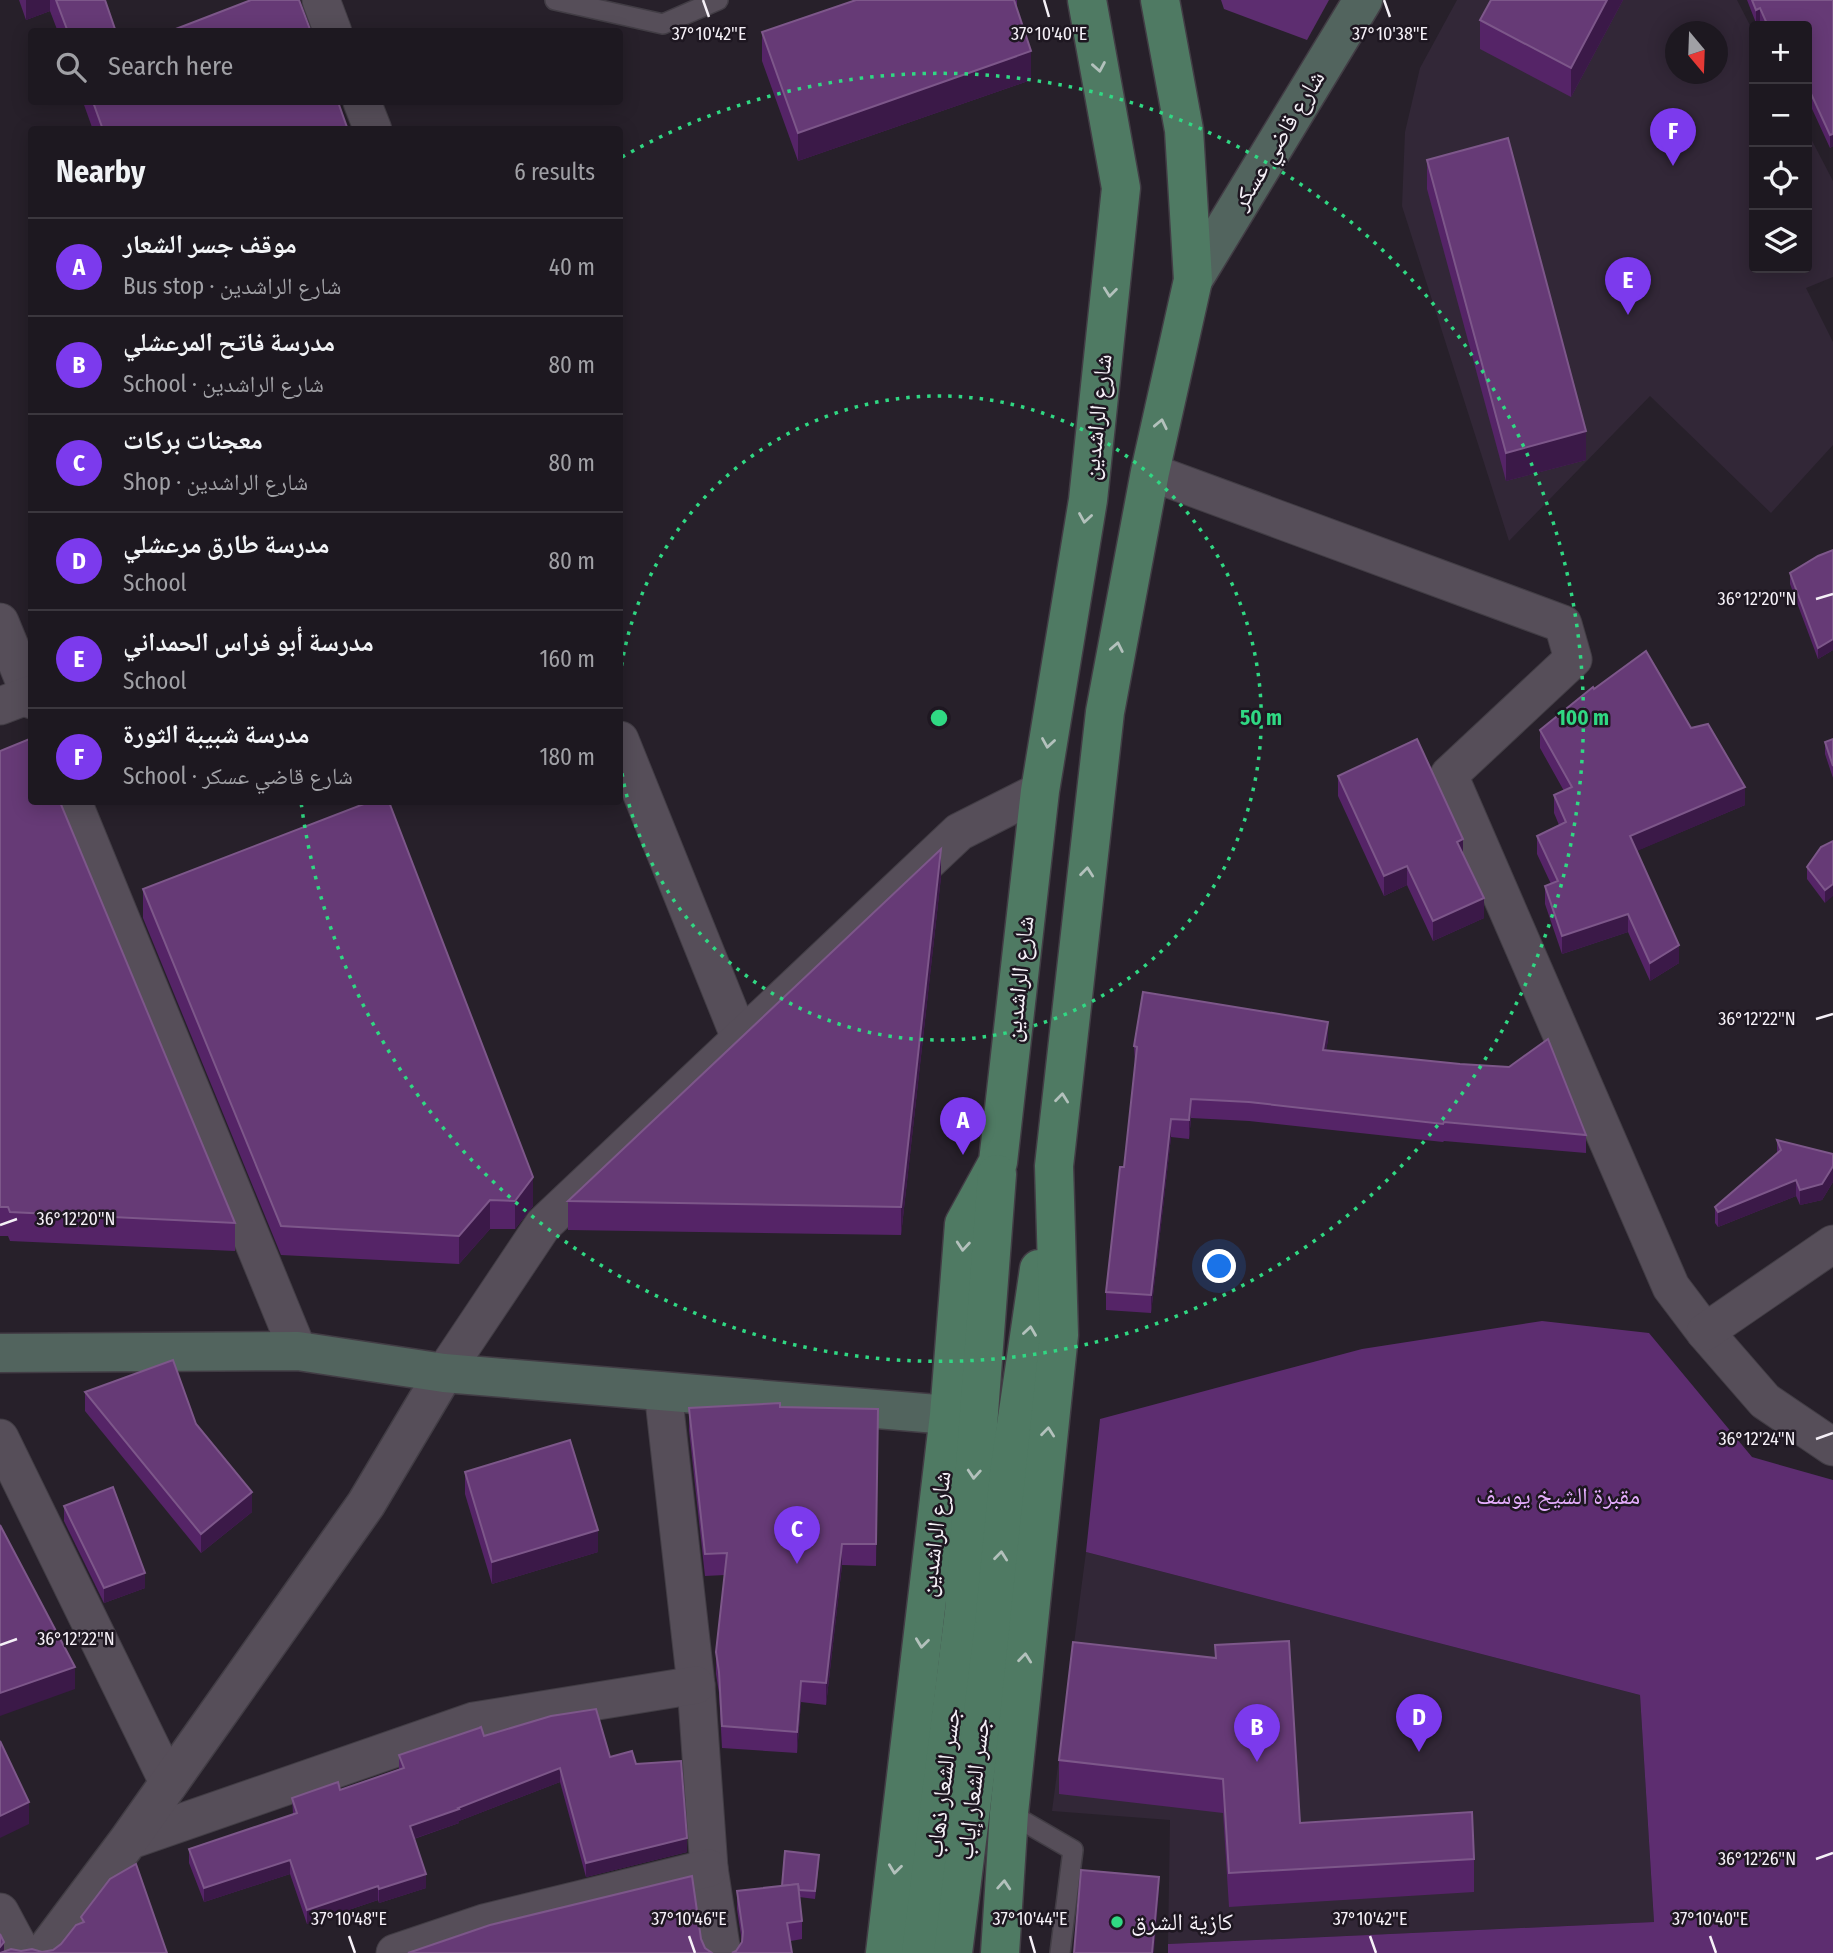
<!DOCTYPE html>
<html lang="en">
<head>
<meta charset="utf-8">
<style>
  :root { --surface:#1d1820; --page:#252129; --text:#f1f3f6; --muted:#a0a0a5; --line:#3b373e; --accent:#7c3aed }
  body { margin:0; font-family:"Fira Sans Condensed","Noto Naskh Arabic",sans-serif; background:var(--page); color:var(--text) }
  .controls { position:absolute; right:21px; top:21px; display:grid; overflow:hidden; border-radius:7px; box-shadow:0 4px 18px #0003 }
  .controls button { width:63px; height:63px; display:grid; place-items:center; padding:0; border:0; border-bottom:2px solid var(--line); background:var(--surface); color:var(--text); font:35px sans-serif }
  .compass { position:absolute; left:1665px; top:21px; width:63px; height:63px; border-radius:50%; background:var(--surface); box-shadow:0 4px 18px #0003; rotate:161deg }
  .you { position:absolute; left:1220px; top:1267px; width:24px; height:24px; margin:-18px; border:5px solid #fff; border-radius:50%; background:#1a73e8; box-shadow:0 0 0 10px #1a73e833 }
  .badge { display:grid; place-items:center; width:46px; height:46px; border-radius:50%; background:var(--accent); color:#fff; font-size:23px; font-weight:700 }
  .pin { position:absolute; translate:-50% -58px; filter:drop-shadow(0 2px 4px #0008) }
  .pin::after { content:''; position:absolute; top:37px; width:24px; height:21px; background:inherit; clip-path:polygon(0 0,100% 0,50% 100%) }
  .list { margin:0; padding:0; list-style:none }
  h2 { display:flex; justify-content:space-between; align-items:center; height:91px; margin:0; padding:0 28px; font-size:30px }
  h2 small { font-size:23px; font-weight:400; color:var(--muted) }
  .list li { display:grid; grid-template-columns:46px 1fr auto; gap:21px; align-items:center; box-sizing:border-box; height:98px; padding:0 28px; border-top:2px solid var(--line) }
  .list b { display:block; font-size:26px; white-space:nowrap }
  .list p { margin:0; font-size:23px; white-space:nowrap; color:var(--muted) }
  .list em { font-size:23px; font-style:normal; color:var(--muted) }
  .icon { flex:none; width:38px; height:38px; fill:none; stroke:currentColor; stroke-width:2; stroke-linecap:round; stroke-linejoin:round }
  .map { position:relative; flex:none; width:1833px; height:1953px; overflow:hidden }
  .search { position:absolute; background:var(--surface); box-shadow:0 4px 18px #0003; left:28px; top:28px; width:595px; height:77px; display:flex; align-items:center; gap:18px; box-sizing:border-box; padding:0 24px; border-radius:7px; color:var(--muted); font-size:26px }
  .panel { position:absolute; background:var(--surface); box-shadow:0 4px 18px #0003; left:28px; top:126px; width:595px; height:679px; border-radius:7px }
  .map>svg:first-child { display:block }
  .built { fill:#322737; fill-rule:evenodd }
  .green { fill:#5d2d70 }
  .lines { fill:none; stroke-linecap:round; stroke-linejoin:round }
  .service-casing { stroke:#423d45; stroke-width:22 }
  .minor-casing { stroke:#423d45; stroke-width:39 }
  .tertiary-casing { stroke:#423d45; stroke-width:41 }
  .secondary-casing { stroke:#423d45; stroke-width:41 }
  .primary-casing { stroke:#423d45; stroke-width:41 }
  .service { stroke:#564e59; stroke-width:19 }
  .minor { stroke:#564e59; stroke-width:37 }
  .tertiary { stroke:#564e59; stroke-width:38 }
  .secondary { stroke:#52645e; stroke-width:38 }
  .primary { stroke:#4f7a63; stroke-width:38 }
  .wall { fill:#552467 }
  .shaded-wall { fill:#3b1948 }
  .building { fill:#663a76; stroke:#7d578a; stroke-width:2 }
  .oneway { stroke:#b3c1bc }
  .ticks { fill:none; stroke:#f5f0f7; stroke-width:2.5 }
  .ring { fill:none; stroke:#30d883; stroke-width:3.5; stroke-dasharray:3.5 7 }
  .poi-dot { fill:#30d883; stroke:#1e1721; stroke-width:2.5 }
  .labels { text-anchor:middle; stroke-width:5; stroke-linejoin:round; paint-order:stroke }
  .street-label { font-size:24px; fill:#f5f0f7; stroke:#1e1721 }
  .park-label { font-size:24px; fill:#e5adfd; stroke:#1e1721 }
  .poi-label { font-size:24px; fill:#f5f0f7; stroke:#1e1721; text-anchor:start }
  .ticks-label { font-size:18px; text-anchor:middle; fill:#f5f0f7; stroke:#1e1721; stroke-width:5; stroke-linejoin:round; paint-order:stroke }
  .centre { fill:#30d883; stroke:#1e1721; stroke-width:3.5 }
  .ring-label { font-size:21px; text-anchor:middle; font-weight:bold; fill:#30d883; stroke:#1e1721; stroke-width:5; stroke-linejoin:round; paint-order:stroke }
</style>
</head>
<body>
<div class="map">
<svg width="1833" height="1953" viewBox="0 0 1833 1953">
  <rect width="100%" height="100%" fill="#27202a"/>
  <g class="built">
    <path d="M1457,0H1737L1754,33V268H1807V131L1833,181V277L1806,288L1833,342V445L1771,513L1650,396L1509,541L1402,206L1405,132L1420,68ZM1675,32H1717V74H1675Z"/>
    <polygon points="1086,1552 1640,1695 1654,1922 1168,1944 1170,1820 1052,1811"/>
  </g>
  <g class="green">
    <polygon points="1221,0 1329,0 1307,40 1224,9"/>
    <polygon points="1542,1321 1649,1333 1752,1457 1833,1480 1833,1953 1168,1953 1168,1944 1654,1922 1640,1695 1086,1552 1100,1419 1362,1349"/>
  </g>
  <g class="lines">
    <g class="service-casing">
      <g id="service">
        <polyline points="555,0 663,24 718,0"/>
        <polyline points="1009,1813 1073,1850 1060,1953"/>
      </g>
    </g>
    <g class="minor-casing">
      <g id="minor">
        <polyline points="321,0 333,32"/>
        <polyline points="362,102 373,130"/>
        <polyline points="1150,472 1563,624 1573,659 1449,775 1671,1287 1705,1332 1765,1401 1833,1447"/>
        <polyline points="0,622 32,700"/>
        <polyline points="0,706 29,695"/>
        <polyline points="620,740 740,1038"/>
        <polyline points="73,802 298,1351"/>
        <polyline points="1705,1332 1833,1244"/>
        <polyline points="444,1373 543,1225 959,832 1040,791"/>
        <polyline points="663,1391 696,1685 709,1868 722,1953"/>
        <polyline points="0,1438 169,1784"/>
        <polyline points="128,1841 474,1721 696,1685"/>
        <polyline points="0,1912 22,1953"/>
        <polyline points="395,1953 484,1923 709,1868"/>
      </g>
    </g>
    <g class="tertiary-casing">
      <polyline id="tertiary" points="44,1953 128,1841 366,1504 444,1373"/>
    </g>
    <g class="secondary-casing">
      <g id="secondary">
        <polyline points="1193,280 1363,0"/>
        <polyline points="0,1353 298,1351 444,1373 949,1415"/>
      </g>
    </g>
    <g class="primary-casing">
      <g id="primary">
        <polyline points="885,1953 949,1415 964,1224 998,1162 1040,791 1088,500 1121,188 1087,0"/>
        <polyline points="921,1953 964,1612 997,1174"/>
        <polyline points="953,1953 994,1624 1009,1473 1039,1269"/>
        <polyline points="1000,1953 1009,1813 1059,1335 1054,1166 1105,712 1150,472 1193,280 1184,130 1160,0"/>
      </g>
    </g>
    <use href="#service" class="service"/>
    <use href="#minor" class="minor"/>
    <use href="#tertiary" class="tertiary"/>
    <use href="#secondary" class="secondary"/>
    <use href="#primary" class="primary"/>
  </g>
  <g class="wall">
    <polygon points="19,0 105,0 116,32 58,32 50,11 26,20"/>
    <polygon points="1017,0 1017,8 1031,80 798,161 762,61 762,32"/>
    <polygon points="1491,0 1623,0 1571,97 1480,49 1480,20"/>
    <polygon points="1747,0 1833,0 1833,146 1830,148 1807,98 1807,26 1763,26 1760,21 1756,23"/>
    <polygon points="83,102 338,102 348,130 93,130"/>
    <polygon points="1427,160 1586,460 1506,481 1427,189"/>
    <polygon points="1833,550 1833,650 1818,659 1790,584 1790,573"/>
    <polygon points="1594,689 1691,728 1745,805 1636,851 1679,963 1650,981 1628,932 1562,954 1545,904 1545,886 1551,884 1537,854 1537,836 1559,825 1554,813 1554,795 1564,791 1540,748 1540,730"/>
    <polygon points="1833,739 1833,778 1825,754 1825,742"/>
    <polygon points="0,751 235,1223 235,1251 10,1241 8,1236 0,1236"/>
    <polygon points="1338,776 1463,853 1484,918 1433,941 1407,885 1384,896 1338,796"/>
    <polygon points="1833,841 1825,903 1807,879 1807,867"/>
    <polygon points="941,877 901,1235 568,1230 568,1201"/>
    <polygon points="143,889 533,1206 515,1229 490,1229 459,1264 281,1255 143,918"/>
    <polygon points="1328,1040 1326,1050 1586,1135 1586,1153 1444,1141 1443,1142 1249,1121 1191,1118 1189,1139 1171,1137 1151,1313 1106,1310 1106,1292 1124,1167 1135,1064 1134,1046"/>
    <polygon points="1777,1140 1833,1154 1833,1182 1822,1200 1800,1205 1796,1196 1718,1227 1715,1223 1715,1207 1777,1154"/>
    <polygon points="85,1392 196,1424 252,1512 201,1553 85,1411"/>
    <polygon points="780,1407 878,1409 876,1566 842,1565 826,1705 801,1702 797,1753 722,1748 719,1693 716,1674 716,1652 725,1575 705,1576 689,1430 689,1408"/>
    <polygon points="465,1472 598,1552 492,1584 465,1494"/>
    <polygon points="64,1506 145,1588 104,1603 64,1521"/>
    <polygon points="1215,1645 1300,1823 1474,1859 1474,1892 1229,1907 1223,1813 1059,1794 1059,1760 1215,1658"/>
    <polygon points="484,1736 610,1757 636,1764 687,1852 586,1877 560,1782 459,1821 459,1823 414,1839 426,1888 379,1903 378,1900 307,1924 290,1874 204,1902 189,1863 189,1849 293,1814 292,1798 340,1790 399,1769 399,1755"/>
    <polygon points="819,1862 815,1899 799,1897 802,1921 802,1939 736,1951 742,1942 737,1909 737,1891 782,1886"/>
  </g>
  <g class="shaded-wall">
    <polygon points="26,0 50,0 50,11 26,20"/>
    <polygon points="1607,0 1623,0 1571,97 1571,68"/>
    <polygon points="1760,8 1760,21 1756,23 1756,10"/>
    <polygon points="1031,51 1031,80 798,161 798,133"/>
    <polygon points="1833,134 1833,146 1830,148 1830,135"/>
    <polygon points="1586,431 1586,460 1506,481 1506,453"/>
    <polygon points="1833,639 1833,650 1818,659 1818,648"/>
    <polygon points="1745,787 1745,805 1630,854 1630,836"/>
    <polygon points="1463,839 1463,859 1457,842"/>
    <polygon points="941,849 941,877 901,1235 901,1207"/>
    <polygon points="1407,866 1407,885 1384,896 1384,876"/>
    <polygon points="1833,884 1833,896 1825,903 1825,890"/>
    <polygon points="1484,898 1484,918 1433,941 1433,921"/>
    <polygon points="1628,914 1628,932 1562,954 1562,936"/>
    <polygon points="1679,945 1679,963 1650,981 1650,963"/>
    <polygon points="1328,1022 1328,1040 1323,1068 1323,1050"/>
    <polygon points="1191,1099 1191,1118 1189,1139 1189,1120"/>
    <polygon points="1171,1119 1171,1137 1151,1313 1151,1295"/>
    <polygon points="1833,1166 1833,1182 1822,1200 1800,1205 1800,1190"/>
    <polygon points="533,1177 533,1206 515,1229 515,1201"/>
    <polygon points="1796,1180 1796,1196 1718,1227 1718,1212"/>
    <polygon points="490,1200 490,1229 459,1264 459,1236"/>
    <polygon points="252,1492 252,1512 201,1553 201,1534"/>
    <polygon points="598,1530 598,1552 492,1584 492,1562"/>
    <polygon points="842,1544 842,1565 826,1705 826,1683"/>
    <polygon points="145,1573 145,1588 104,1603 104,1588"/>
    <polygon points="75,1667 75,1689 0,1716 0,1693"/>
    <polygon points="801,1681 801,1702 797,1753 797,1732"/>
    <polygon points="560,1768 560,1782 459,1821 459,1823 410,1840 410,1826"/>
    <polygon points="29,1802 29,1824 0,1838 0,1816"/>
    <polygon points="687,1838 687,1852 586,1877 586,1863"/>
    <polygon points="290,1860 290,1874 204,1902 204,1888"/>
    <polygon points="426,1874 426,1888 379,1903 379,1889"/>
    <polygon points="1159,1877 1159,1892 1154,1953 1152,1953"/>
    <polygon points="378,1886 378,1900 307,1924 307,1910"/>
    <polygon points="4,1942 4,1953 0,1953 0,1947"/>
  </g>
  <g class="building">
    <polygon points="56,0 105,0 116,32 68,32"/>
    <polygon points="251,0 299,0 311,32 168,32"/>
    <polygon points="856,0 1014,0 1031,51 798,133 762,32"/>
    <polygon points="1491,0 1607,0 1571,68 1480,20"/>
    <polygon points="1752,0 1833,0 1833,134 1830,135 1807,85 1807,26 1768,26 1760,8 1756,10"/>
    <polygon points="93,102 338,102 348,130 95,130 102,127"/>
    <polygon points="1508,138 1586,431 1506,453 1427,160"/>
    <polygon points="1833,550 1833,639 1818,648 1790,573 1818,556"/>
    <polygon points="1646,651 1691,728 1708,724 1745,787 1630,836 1679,945 1650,963 1628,914 1562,936 1545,886 1558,881 1537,836 1566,822 1554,795 1572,787 1540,730 1593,687 1594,689"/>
    <polygon points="32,738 32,802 60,802 235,1223 10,1212 8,1207 0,1207 0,751"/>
    <polygon points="1417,739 1463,839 1457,842 1484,898 1433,921 1407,866 1384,876 1338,776"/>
    <polygon points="1833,739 1833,766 1825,742"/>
    <polygon points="369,802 389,802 533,1177 515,1201 490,1200 459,1236 281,1226 143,889"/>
    <polygon points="1833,841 1833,884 1825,890 1807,867 1821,847"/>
    <polygon points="941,849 901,1207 568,1201"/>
    <polygon points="1143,992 1328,1022 1323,1050 1460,1064 1509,1067 1548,1039 1586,1135 1444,1122 1443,1124 1249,1102 1191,1099 1189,1120 1171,1119 1151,1295 1106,1292 1120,1167 1124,1167 1137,1047 1134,1046"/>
    <polygon points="1777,1140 1833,1154 1833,1166 1822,1184 1800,1190 1796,1180 1718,1212 1715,1207 1781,1150"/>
    <polygon points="173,1360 196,1424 252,1492 201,1534 85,1392"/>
    <polygon points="780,1403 780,1407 878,1409 876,1544 842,1544 826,1683 801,1681 797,1732 722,1726 719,1672 716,1652 727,1553 705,1554 689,1408"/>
    <polygon points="570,1440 598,1530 492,1562 465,1472"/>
    <polygon points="113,1487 145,1573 104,1588 64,1506"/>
    <polygon points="0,1525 75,1667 0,1693"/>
    <polygon points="1289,1641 1300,1823 1472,1812 1474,1859 1229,1873 1223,1779 1059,1760 1073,1642 1216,1658 1215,1645"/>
    <polygon points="596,1709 610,1757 632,1751 636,1764 681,1761 687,1838 586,1863 560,1768 458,1808 459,1809 410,1826 426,1874 379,1889 378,1886 307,1910 290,1860 204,1888 189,1849 297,1813 292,1798 338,1782 340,1790 404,1768 399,1755 479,1728 481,1727 484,1736 551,1716"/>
    <polygon points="0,1741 29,1802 0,1816"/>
    <polygon points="785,1851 819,1855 815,1891 799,1890 798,1884 782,1886"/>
    <polygon points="136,1864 167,1953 0,1953 11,1949 21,1951 32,1949 42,1952 53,1950 61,1944 76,1925 84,1922 81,1917 110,1879"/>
    <polygon points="1081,1870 1159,1877 1152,1953 1074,1953"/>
    <polygon points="692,1876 701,1939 705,1948 712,1953 408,1953 490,1925"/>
    <polygon points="798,1884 802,1921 787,1923 792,1953 732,1953 736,1951 742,1942 743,1932 737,1891"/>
    <polygon points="0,1934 4,1942 0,1947"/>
  </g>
  <defs><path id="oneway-chevron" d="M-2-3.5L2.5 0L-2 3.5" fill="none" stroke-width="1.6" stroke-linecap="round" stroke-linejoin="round" transform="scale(1.75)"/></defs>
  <g class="oneway">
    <use href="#oneway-chevron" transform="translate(1099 67) rotate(80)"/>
    <use href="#oneway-chevron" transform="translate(1110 292) rotate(96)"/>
    <use href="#oneway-chevron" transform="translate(1161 424) rotate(-78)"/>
    <use href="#oneway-chevron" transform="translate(1085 518) rotate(99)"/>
    <use href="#oneway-chevron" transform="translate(1117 647) rotate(-79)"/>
    <use href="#oneway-chevron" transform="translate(1048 743) rotate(99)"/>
    <use href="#oneway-chevron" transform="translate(1087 872) rotate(-84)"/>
    <use href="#oneway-chevron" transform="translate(1062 1098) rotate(-84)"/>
    <use href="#oneway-chevron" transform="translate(963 1246) rotate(95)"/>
    <use href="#oneway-chevron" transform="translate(1030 1331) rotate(-82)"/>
    <use href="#oneway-chevron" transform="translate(1048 1432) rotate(-84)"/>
    <use href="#oneway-chevron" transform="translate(974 1474) rotate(94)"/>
    <use href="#oneway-chevron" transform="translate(1001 1556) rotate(-84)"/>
    <use href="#oneway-chevron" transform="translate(922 1643) rotate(97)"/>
    <use href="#oneway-chevron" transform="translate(1025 1658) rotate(-84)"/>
    <use href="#oneway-chevron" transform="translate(895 1869) rotate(97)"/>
    <use href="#oneway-chevron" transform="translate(1004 1885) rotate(-86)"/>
  </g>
  <path class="ticks" d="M703,0L709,17M1044,0L1049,17M1384,0L1390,17M1816,599L1833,594M1816,1019L1833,1014M0,1225L17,1219M1816,1439L1833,1433M0,1645L17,1639M1816,1859L1833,1853M349,1936L355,1953M689,1936L695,1953M1030,1936L1035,1953M1370,1936L1376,1953M1710,1936L1716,1953"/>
  <g class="ring">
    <path d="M620 676A322 322 0 1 1 620 760"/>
    <path d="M622 157A644 644 0 1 1 301 802"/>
  </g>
  <circle class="poi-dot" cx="1117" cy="1922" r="7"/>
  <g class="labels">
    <g class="street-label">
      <text transform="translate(1278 140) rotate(-59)" y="8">شارع قاضي عسكر</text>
      <text transform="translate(1097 417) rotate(-84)" y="8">شارع الراشدين</text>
      <text transform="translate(1019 979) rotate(-84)" y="8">شارع الراشدين</text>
      <text transform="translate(935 1534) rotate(-83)" y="8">شارع الراشدين</text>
      <text transform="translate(943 1783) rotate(-83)" y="8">جسر الشعار ذهاب</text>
      <text transform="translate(973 1789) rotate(-83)" y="8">جسر الشعار إياب</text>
    </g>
    <g class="park-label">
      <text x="1558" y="1504">مقبرة الشيخ يوسف</text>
    </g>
    <g class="poi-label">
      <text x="1131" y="1930">كازية الشرق</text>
    </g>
  </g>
  <g class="ticks-label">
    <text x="1390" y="40">37°10'38"E</text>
    <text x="709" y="40">37°10'42"E</text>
    <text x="1049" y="40">37°10'40"E</text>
    <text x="1757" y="605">36°12'20"N</text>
    <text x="1757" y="1025">36°12'22"N</text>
    <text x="76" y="1225">36°12'20"N</text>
    <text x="1757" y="1445">36°12'24"N</text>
    <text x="76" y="1645">36°12'22"N</text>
    <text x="1757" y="1865">36°12'26"N</text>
    <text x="349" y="1925">37°10'48"E</text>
    <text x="689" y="1925">37°10'46"E</text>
    <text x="1030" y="1925">37°10'44"E</text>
    <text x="1370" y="1925">37°10'42"E</text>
    <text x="1710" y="1925">37°10'40"E</text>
  </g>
  <circle cx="939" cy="718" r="10" class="centre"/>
  <g class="ring-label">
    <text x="1261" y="725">50 m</text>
    <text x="1583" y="725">100 m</text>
  </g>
</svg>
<div class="controls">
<button>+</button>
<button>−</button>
<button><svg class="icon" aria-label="locate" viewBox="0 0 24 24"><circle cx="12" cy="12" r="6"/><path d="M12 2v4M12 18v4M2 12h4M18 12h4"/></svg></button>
<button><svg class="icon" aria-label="layers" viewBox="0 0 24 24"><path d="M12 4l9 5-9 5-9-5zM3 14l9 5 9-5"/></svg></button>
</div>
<svg class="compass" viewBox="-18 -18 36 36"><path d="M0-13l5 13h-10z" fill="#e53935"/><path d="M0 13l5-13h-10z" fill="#a0a0a5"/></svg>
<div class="you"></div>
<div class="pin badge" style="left:963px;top:1155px">A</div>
<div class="pin badge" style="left:1257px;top:1762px">B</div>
<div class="pin badge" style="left:797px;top:1564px">C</div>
<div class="pin badge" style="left:1419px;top:1752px">D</div>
<div class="pin badge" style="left:1628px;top:315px">E</div>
<div class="pin badge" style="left:1673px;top:166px">F</div>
<div class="search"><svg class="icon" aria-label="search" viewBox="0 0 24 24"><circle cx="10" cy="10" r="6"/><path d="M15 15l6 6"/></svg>Search here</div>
<section class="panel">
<h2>Nearby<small>6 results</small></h2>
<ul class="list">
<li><span class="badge">A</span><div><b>موقف جسر الشعار</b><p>Bus stop · شارع الراشدين</p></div><em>40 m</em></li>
<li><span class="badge">B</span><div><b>مدرسة فاتح المرعشلي</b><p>School · شارع الراشدين</p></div><em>80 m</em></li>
<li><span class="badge">C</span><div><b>معجنات بركات</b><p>Shop · شارع الراشدين</p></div><em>80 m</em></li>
<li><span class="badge">D</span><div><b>مدرسة طارق مرعشلي</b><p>School</p></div><em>80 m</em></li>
<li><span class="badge">E</span><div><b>مدرسة أبو فراس الحمداني</b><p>School</p></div><em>160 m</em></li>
<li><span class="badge">F</span><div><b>مدرسة شبيبة الثورة</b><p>School · شارع قاضي عسكر</p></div><em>180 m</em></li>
</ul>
</section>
</div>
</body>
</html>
